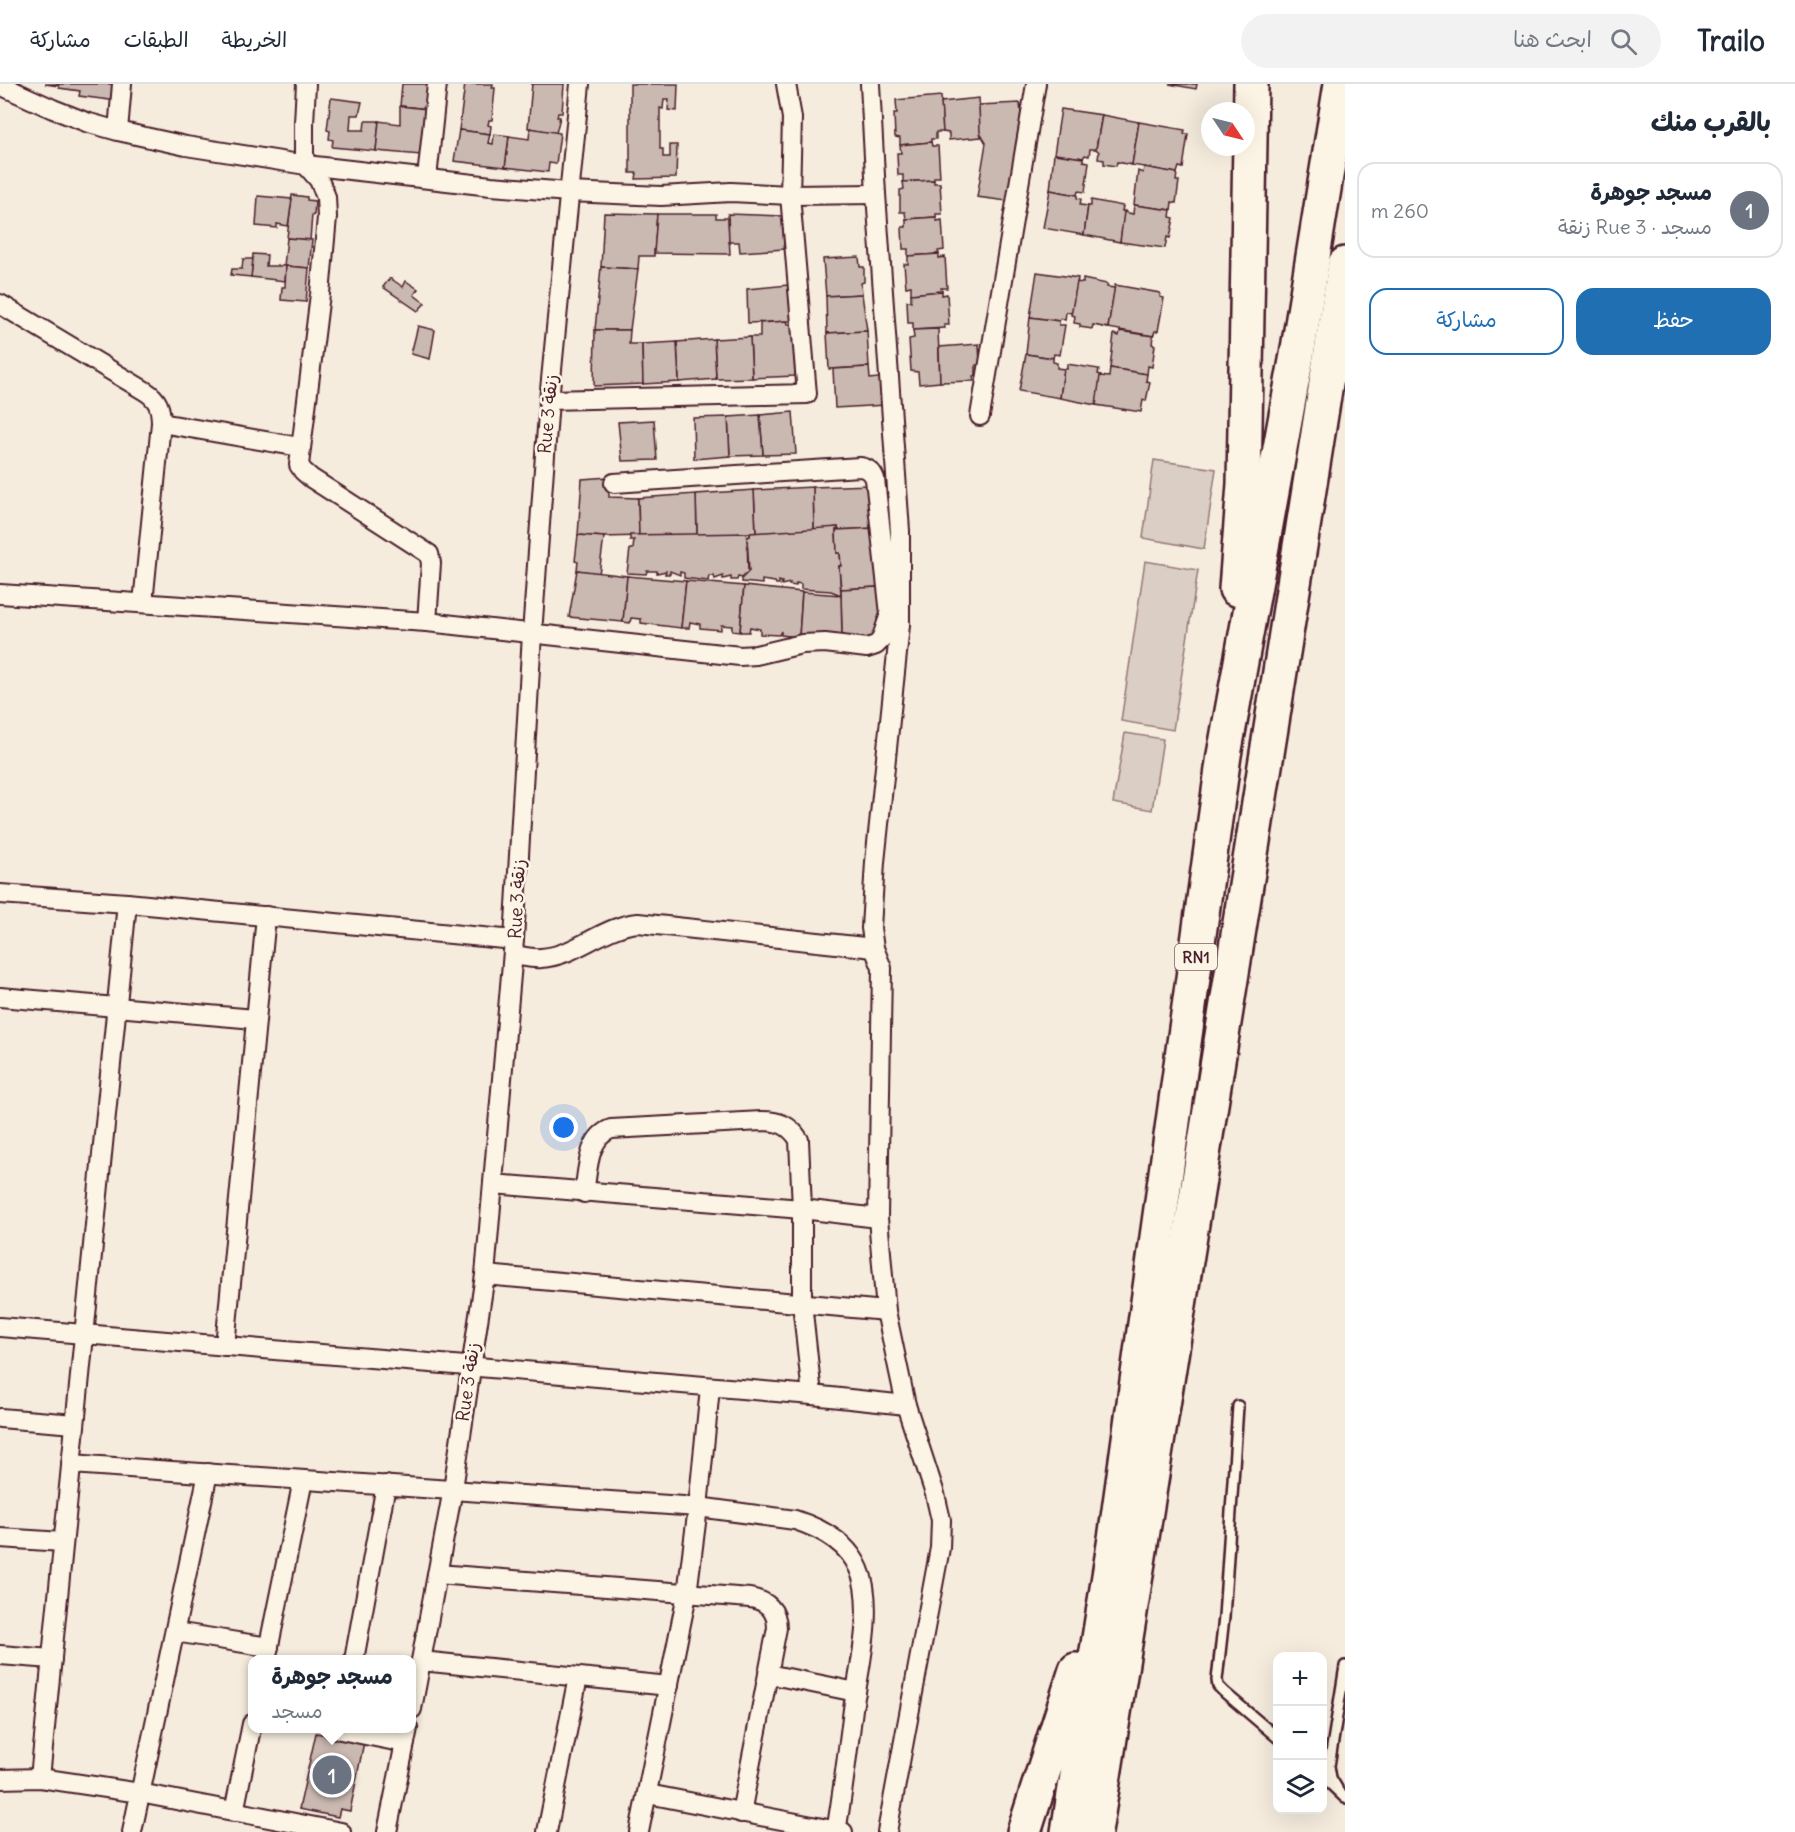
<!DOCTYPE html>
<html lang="ar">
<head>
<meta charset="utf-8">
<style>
  :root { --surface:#fff; --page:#f2f2f3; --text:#1f2937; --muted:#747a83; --line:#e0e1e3; --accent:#1f6fb2 }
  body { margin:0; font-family:Delius,"Playpen Sans Arabic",sans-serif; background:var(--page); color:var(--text); direction:rtl }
  .controls { position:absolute; right:18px; bottom:18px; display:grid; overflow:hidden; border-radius:12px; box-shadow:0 6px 24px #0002 }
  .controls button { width:54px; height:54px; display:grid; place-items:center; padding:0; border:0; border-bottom:2px solid var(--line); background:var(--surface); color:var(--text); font:30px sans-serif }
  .compass { position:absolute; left:1201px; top:18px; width:54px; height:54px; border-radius:50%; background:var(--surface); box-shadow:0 6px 24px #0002; rotate:125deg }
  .you { position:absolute; left:564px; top:1044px; width:21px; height:21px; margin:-15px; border:4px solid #fff; border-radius:50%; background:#1a73e8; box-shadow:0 0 0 9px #1a73e833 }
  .badge { display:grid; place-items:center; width:39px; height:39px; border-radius:50%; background:var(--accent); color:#fff; font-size:20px; font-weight:700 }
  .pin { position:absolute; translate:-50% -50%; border:3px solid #fff; box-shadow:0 2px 6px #0006 }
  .popup { position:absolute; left:248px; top:1571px; width:168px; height:78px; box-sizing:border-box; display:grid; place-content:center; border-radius:12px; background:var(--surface); filter:drop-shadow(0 2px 4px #0005); font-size:20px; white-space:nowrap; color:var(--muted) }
  .popup b { font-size:22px; color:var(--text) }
  .popup::after { content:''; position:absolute; left:50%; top:100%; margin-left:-12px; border:12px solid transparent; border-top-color:var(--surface) }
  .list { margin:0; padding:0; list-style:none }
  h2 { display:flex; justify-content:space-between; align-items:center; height:78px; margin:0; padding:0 24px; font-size:26px }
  h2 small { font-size:20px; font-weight:400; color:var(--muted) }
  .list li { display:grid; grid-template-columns:39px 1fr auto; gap:18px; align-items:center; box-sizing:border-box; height:96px; margin:0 12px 12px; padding:0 12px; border:2px solid var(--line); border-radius:18px }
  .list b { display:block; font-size:22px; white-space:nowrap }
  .list p { margin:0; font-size:20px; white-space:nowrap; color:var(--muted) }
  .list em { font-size:20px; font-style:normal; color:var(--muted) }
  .actions { display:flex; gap:12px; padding:18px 24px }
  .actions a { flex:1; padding:14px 0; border:2px solid var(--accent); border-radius:18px; text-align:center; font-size:21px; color:var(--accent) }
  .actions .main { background:var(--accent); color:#fff }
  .icon { flex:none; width:33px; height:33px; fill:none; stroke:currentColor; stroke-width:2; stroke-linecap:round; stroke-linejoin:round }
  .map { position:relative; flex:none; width:1345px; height:1748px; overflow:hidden; direction:ltr }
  header { display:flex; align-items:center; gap:36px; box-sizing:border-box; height:84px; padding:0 30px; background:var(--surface); border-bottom:2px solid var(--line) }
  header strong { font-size:28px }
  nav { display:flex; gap:33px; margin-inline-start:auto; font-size:21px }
  .search { width:420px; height:54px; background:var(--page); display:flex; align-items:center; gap:15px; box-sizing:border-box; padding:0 21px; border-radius:33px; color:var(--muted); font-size:22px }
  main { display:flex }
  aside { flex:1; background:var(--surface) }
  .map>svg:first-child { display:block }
  .green { fill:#dbcec4; stroke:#927678; stroke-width:1.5 }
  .building { fill:#cab9b1; stroke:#4a1f2b; stroke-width:1.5 }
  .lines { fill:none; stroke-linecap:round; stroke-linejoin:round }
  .lane-casing { stroke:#4a1f2b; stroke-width:14 }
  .street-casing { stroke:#4a1f2b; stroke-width:22 }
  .highway-casing { stroke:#4a1f2b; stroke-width:38 }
  .lane { stroke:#fcf5e5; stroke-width:9 }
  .street { stroke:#fcf5e5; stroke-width:18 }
  .highway { stroke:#fcf5e5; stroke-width:33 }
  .labels { text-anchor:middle; stroke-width:5; stroke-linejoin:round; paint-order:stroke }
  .shield { fill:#fcf5e5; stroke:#7f5f63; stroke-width:1.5 }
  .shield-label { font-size:16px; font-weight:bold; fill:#4a1f2b }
  .street-label { font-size:18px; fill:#4a1f2b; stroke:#fcf5e5 }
</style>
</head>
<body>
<header>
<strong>Trailo</strong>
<div class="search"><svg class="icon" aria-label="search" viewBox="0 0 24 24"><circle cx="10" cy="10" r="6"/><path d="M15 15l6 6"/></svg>ابحث هنا</div>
<nav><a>الخريطة</a><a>الطبقات</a><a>مشاركة</a></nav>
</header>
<main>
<aside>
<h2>بالقرب منك<small></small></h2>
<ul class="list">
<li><span class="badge" style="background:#6b7280">1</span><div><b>مسجد جوهرة</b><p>مسجد · Rue 3 زنقة</p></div><em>260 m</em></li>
</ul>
<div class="actions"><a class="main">حفظ</a><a>مشاركة</a></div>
</aside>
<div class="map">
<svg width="1345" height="1748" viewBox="0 0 1345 1748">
  <rect width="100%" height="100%" fill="#f5ecde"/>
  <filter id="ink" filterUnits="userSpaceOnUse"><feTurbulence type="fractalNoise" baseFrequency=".0167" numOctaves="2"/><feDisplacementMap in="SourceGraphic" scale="12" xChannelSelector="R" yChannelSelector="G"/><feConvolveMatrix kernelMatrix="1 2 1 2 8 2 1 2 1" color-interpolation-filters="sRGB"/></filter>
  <g filter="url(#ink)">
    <g class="green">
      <polygon points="1154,376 1216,385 1204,465 1143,454"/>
      <polygon points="1145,477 1198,486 1173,646 1121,637"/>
      <polygon points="1125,649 1163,655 1152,726 1113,719"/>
    </g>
    <g class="building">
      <polygon points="45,0 119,0 117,17 79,12 80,7 59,4 59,2"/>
      <polygon points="402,0 433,0 430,25 400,22"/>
      <polygon points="465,0 493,0 492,4 495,4 492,36 489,36 488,41 491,42 490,50 459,46"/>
      <polygon points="532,0 564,0 562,29 558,29 557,33 560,33 556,49 528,44"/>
      <polygon points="630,0 678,0 677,27 668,26 669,15 664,15 663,25 660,24 660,65 663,65 663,73 670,73 670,61 677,61 676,94 636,95 637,89 630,89"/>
      <polygon points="1169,0 1197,0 1196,5"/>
      <polygon points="941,12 943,48 936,48 936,55 931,55 931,58 900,61 900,54 895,53 894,29 897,29 896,16"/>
      <polygon points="331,14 362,18 359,31 351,31 350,46 364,46 365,37 379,37 376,67 332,63 333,56 329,55 330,47 327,46"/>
      <polygon points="979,14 981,53 949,56 949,49 943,48 941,18"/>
      <polygon points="1020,19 1021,29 1007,117 977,113 986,59 980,49 979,21"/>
      <polygon points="400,22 427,25 423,64 421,63 421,71 376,67 379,37 400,40"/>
      <polygon points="1061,25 1102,31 1096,65 1090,65 1089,72 1085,71 1083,74 1054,70"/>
      <polygon points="1102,31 1139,38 1132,81 1117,78 1116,82 1104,80 1104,76 1098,75 1099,68 1096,65"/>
      <polygon points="1139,38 1185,46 1184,50 1188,50 1183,84 1179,83 1177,89 1132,81"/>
      <polygon points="530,44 560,49 556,80 549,79 548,88 505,83 509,52 529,55"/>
      <polygon points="459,46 490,50 488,59 493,60 494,50 509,52 505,83 454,77"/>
      <polygon points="931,58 932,62 938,62 940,93 934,93 934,96 903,98 903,91 898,91 897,69 901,69 900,61"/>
      <polygon points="1054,70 1083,74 1083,77 1089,78 1085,108 1078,107 1077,111 1050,106"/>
      <polygon points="1144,83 1177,89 1176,97 1179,97 1176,119 1172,118 1171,126 1134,121 1138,87 1143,89"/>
      <polygon points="934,96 934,99 940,99 942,130 936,130 936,133 906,135 905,128 900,128 900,106 904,105 903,98"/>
      <polygon points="1050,106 1077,111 1077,114 1081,115 1080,121 1088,122 1084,151 1043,144"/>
      <polygon points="292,111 307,113 307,116 315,117 314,131 312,131 310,156 287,154"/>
      <polygon points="258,112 292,115 288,142 277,140 277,144 256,142"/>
      <polygon points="1091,116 1123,122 1122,127 1125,127 1120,158 1084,151 1088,122 1091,122"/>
      <polygon points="1134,121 1171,126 1170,133 1174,134 1170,154 1167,153 1165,164 1120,158 1124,128 1133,130"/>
      <polygon points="604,129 657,130 654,172 639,172 638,185 601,183"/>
      <polygon points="657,130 716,130 716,134 728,134 730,170 654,169"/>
      <polygon points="728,130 783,132 784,165 740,168 739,158 729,158"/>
      <polygon points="936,133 937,137 942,136 944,166 938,167 939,170 908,172 908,165 903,165 902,143 906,143 906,135"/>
      <polygon points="287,154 312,156 309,184 284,182"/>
      <polygon points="253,170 267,171 266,182 286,182 285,197 251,193"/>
      <polygon points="939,170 939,174 945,173 947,204 941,204 942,207 911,210 911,202 906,203 904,180 908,180 908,172"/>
      <polygon points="859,173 860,183 864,183 864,198 861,199 862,210 826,212 823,175"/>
      <polygon points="243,175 253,175 251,193 231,191 232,185 242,185"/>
      <polygon points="286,182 309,184 306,218 281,216 282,203 285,203"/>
      <polygon points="601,183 638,185 630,246 595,246"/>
      <polygon points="1037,188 1078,194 1072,229 1066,228 1065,236 1061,234 1059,237 1030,233"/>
      <polygon points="390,194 403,203 406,197 418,205 414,211 425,219 418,227 383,203"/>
      <polygon points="1083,195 1107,200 1107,203 1115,204 1108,244 1093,241 1092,245 1080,243 1080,240 1074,239 1075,232 1071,231 1077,198 1083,199"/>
      <polygon points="788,201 791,237 748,239 747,205"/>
      <polygon points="1115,201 1160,209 1160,213 1164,214 1158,247 1155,247 1153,252 1108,244"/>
      <polygon points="942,207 942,211 947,210 949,241 944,241 945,244 913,246 913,239 908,239 907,217 911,217 911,210"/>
      <polygon points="862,210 867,247 827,249 826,212"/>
      <polygon points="1030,233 1059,237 1059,241 1065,241 1060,271 1054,270 1053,274 1026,270"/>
      <polygon points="787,237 788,240 793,240 795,292 752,294 750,253 760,253 760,239"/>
      <polygon points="418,242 435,246 430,275 411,270"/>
      <polygon points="938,245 940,298 919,300 918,288 911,287 909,255 914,254 913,246"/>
      <polygon points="595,246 630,246 629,260 642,260 643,300 594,302"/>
      <polygon points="867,247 869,283 829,285 827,249"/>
      <polygon points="1120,247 1153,252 1152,260 1155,261 1152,283 1148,282 1147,290 1110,284 1114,250 1119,252"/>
      <polygon points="750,253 752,294 716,295 714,255"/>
      <polygon points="714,255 716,295 679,298 677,258"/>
      <polygon points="677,258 679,298 643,300 642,260"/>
      <polygon points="979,260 980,281 976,281 976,291 973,292 974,297 940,298 939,263"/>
      <polygon points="1026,270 1053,274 1053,278 1057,279 1057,284 1064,285 1060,314 1019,307"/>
      <polygon points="1067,280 1099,285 1098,290 1101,291 1096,321 1060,314 1064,285 1067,285"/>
      <polygon points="869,283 870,295 885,293 886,321 835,324 833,285"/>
      <polygon points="1110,284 1147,290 1146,297 1150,298 1146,317 1143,316 1141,328 1096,321 1100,292 1109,293"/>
      <polygon points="793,328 796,370 763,371 760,331"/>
      <polygon points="760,331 763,371 730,372 728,333"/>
      <polygon points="728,333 730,372 694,375 693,334"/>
      <polygon points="654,336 657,376 622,377 618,338"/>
      <polygon points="608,393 609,413 638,414 639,452 604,453 578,451 582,395"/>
      <polygon points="871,401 875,444 838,446 838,443 814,446 813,403"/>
      <polygon points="813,403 814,446 756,449 754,406"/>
      <polygon points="754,406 756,449 697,451 696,410"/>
      <polygon points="696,410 697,451 639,452 638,414"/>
      <polygon points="838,443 838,446 836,446 837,469 840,469 841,482 839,482 841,511 831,507 801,505 801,500 796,499 796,502 789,501 790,499 781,501 782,498 779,497 779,500 776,500 775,498 762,496 762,500 742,498 742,494 749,487 747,453 750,452 750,449"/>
      <polygon points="875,444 878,503 841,505 839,482 841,482 840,469 837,469 836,446"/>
      <polygon points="750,449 750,452 747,453 748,488 742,494 738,493 737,496 731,496 731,493 723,495 723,492 715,495 714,492 709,492 708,497 684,494 684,489 680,488 680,491 670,487 670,490 665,490 666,487 657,489 657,487 647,487 646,490 627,489 630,465 633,465 634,456 630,456 630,451"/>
      <polygon points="578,451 604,453 599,490 577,486 578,478 575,477"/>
      <polygon points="577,486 627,492 623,538 569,533"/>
      <polygon points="627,492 686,497 681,544 641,539 641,535 631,534 630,539 623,538"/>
      <polygon points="686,497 744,502 740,548 732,547 732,542 721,541 721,546 700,544 700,540 690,538 689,544 681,544"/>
      <polygon points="744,502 802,508 799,553 781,551 781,547 779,551 760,550 760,545 750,543 749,548 740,548"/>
      <polygon points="878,503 881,535 877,535 878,554 861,554 861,559 842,557 841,505"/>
      <polygon points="802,508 841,511 842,552 823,550 822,555 799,553"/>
      <polygon points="316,1649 364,1658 350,1727 340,1725 338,1733 299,1725"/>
    </g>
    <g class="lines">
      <g class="lane-casing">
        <g id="lane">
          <polyline points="1238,1322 1224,1533 1217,1596 1218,1602 1224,1608 1278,1654"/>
          <polyline points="1322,1692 1345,1714"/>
          <polyline points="1337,1704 1331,1694 1329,1682 1345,1582"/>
        </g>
      </g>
      <g class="street-casing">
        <g id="street">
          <polyline points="306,0 304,39 304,71 306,81 319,96 326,113 327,133 320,210 299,381 303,387 311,394 429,470 431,479 427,538"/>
          <polyline points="870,0 876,110 900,447 900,541 875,778 871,844 874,864 882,884 878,1134 886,1227 906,1321 935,1410 941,1436 940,1464 887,1748"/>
          <polyline points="0,1 53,25 86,38 118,47 186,62 306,81 491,102 569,108 661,112 731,108 790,111 876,110"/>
          <polyline points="118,47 122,0"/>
          <polyline points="427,94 437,0"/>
          <path d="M0,220L145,307C158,315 161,324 161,339L143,519"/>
          <polyline points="549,316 807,310 790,111 792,34 786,0"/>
          <polyline points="980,332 1036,0"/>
          <polyline points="161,339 300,363"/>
          <path d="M0,510L427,538L740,572L756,571L802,560L825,559L867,564L876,561L881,556L890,530L875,395C872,387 868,384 860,383L614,399"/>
          <polyline points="0,810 127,819 514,856"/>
          <path d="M513,871C522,872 532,875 541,874C576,872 603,842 638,839L874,864"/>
          <polyline points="0,913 255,935"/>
          <polyline points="493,1100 802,1125 878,1134"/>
          <path d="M584,1109C588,1087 587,1054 611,1045L762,1037C779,1037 790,1041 799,1056L802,1125V1219L812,1311"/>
          <polyline points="485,1191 886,1227"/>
          <polyline points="0,1243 812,1311 906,1321"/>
          <polyline points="225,1262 266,832"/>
          <polyline points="0,1334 75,1340"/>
          <path d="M71,1380L698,1423L795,1436C820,1444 848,1459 859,1485C875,1521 859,1586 853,1625C848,1666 843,1707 836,1748"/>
          <polyline points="0,1454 63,1458"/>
          <path d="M437,1490L750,1514C767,1517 777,1526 777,1544L741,1729"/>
          <polyline points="175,1548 269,1563"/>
          <polyline points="0,1571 52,1575"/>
          <polyline points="266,1576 303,1396"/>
          <polyline points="354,1576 386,1401"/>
          <polyline points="421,1577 669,1602"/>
          <polyline points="768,1590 856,1608"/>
          <polyline points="412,1625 453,1405 485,1191 514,856 532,550 549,316 580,0"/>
          <polyline points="331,1644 405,1659"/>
          <polyline points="40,1694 127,819"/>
          <polyline points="0,1695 40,1694 140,1709 341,1748"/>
          <polyline points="648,1710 843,1748"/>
          <polyline points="234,1728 252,1640"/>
          <polyline points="132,1748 208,1389"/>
          <polyline points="387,1748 408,1644"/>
          <polyline points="547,1748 578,1593"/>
          <polyline points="639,1748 687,1510 698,1423 710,1304"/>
        </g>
      </g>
      <g class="highway-casing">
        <g id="highway">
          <polyline points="1236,505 1244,400 1251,0"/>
          <polyline points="1024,1748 1076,1586"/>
          <polyline points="1068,1748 1116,1448 1224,671 1297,271 1341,0"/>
          <polyline points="1095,1748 1345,180"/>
        </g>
      </g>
      <use href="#lane" class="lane"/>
      <use href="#street" class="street"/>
      <use href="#highway" class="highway"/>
    </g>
  </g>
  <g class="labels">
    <rect class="shield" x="1175" y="860" width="42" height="26" rx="4.5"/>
    <g class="shield-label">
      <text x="1196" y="879">RN1</text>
    </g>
    <g class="street-label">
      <text transform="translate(548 330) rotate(-85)" y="6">Rue 3 زنقة</text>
      <text transform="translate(517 815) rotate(-87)" y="6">Rue 3 زنقة</text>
      <text transform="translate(468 1298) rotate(-82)" y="6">Rue 3 زنقة</text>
    </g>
  </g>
</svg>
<div class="controls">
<button>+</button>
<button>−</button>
<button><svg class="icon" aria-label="layers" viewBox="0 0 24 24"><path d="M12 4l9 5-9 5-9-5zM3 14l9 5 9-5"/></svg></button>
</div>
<svg class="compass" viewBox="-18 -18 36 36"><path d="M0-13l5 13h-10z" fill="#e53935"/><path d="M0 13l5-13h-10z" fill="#747a83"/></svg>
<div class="you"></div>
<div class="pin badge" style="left:332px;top:1691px;background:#6b7280">1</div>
<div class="popup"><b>مسجد جوهرة</b>مسجد</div>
</div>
</main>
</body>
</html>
